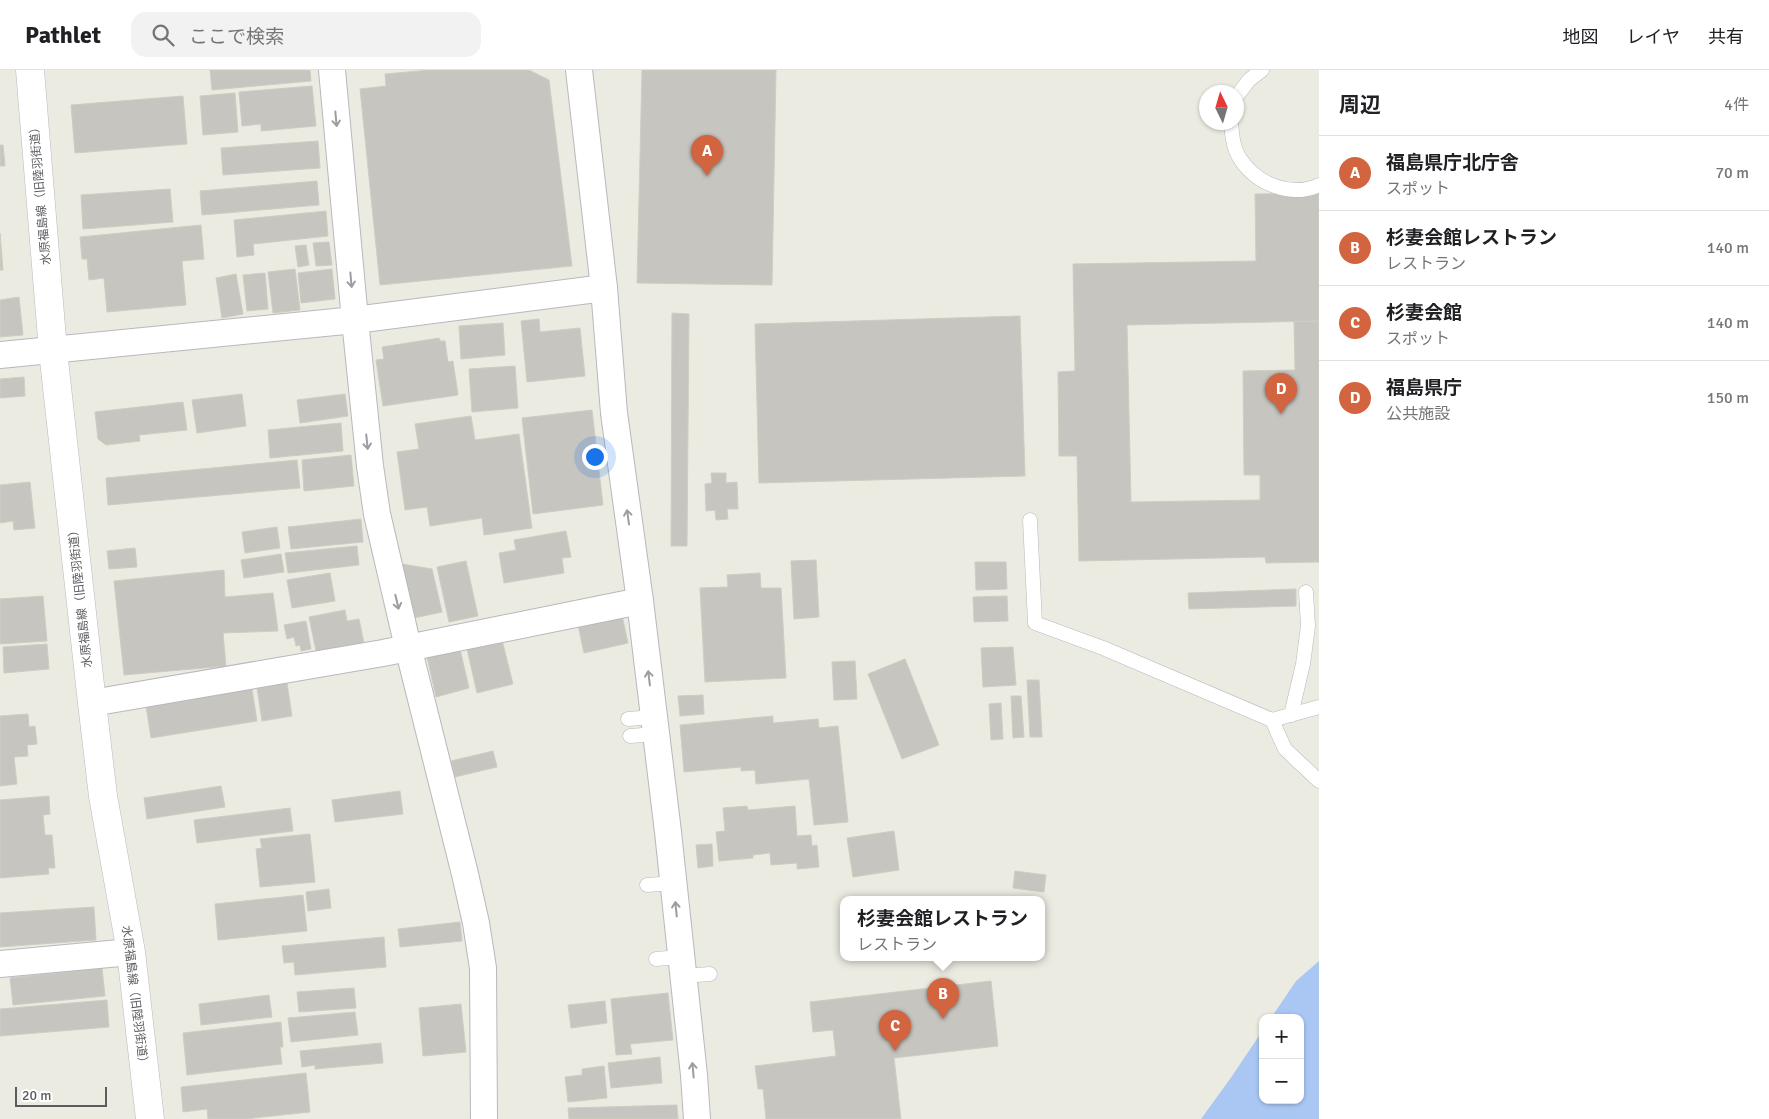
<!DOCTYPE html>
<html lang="ja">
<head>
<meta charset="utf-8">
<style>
  :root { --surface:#fff; --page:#f2f2f2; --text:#202124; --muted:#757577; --line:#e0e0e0; --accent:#d36440 }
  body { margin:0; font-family:Signika,"Noto Sans JP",sans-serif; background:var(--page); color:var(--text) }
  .controls { position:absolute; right:15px; bottom:15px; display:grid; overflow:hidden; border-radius:10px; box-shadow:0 1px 4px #0004 }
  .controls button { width:45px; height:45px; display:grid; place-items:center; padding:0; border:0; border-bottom:1px solid var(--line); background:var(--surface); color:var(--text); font:25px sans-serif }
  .compass { position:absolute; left:1199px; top:15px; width:45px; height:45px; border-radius:50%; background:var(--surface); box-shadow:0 1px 4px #0004; rotate:355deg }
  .scale { position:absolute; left:15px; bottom:12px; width:92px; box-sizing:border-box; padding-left:5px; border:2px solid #5b5c61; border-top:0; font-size:14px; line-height:18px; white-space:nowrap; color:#5b5c61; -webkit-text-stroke:4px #fff; paint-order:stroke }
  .you { position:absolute; left:594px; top:386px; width:18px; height:18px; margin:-12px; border:4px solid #fff; border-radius:50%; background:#1a73e8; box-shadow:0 0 0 8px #1a73e833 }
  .badge { display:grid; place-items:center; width:32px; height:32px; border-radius:50%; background:var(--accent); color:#fff; font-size:16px; font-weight:700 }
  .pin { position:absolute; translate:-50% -41px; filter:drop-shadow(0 1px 2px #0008) }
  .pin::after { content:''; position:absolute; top:26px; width:18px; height:15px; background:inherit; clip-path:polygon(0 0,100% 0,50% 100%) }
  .popup { position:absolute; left:840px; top:826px; width:205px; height:65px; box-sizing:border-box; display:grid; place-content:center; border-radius:10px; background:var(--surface); filter:drop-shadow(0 1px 4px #0005); font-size:16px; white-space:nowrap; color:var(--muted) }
  .popup b { font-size:19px; color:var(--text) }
  .popup::after { content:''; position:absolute; left:50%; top:100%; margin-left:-10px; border:10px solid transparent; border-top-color:var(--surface) }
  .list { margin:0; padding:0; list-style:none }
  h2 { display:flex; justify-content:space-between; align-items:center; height:65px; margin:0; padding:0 20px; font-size:21px }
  h2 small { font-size:16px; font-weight:400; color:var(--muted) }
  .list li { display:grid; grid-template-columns:32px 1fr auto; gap:15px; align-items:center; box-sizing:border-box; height:75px; padding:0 20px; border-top:1px solid var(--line) }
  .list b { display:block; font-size:19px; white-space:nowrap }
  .list p { margin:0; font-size:16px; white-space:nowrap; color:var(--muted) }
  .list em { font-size:16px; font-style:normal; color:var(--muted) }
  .icon { flex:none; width:28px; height:28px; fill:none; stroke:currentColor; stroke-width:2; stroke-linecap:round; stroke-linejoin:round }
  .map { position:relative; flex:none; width:1319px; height:1049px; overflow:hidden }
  header { display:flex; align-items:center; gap:30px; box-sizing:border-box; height:70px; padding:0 25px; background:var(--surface); border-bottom:1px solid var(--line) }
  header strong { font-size:24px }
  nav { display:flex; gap:28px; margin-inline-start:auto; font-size:18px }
  .search { width:350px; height:45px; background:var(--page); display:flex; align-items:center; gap:12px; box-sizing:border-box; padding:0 18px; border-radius:15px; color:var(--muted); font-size:19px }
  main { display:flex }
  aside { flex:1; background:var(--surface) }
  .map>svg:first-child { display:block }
  .water { fill:#aac7f4 }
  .building { fill:#c7c5bf; stroke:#cfcdc1 }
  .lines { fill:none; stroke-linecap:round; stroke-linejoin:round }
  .service-casing { stroke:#b8b8bd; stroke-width:15 }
  .minor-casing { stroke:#b8b8bd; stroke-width:28 }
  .secondary-casing { stroke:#b8b9bf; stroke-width:29 }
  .service { stroke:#fff; stroke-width:14 }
  .minor { stroke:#fff; stroke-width:26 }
  .secondary { stroke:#fff; stroke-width:28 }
  .oneway { stroke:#9d9da0 }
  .labels { text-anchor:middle; stroke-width:5; stroke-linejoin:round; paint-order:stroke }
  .street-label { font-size:12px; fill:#5b5c61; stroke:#fff }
</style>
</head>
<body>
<header>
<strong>Pathlet</strong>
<div class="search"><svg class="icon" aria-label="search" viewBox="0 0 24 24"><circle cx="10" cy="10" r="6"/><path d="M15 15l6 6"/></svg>ここで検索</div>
<nav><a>地図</a><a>レイヤ</a><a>共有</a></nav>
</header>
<main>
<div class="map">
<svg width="1319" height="1049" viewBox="0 0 1319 1049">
  <rect width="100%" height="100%" fill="#ebebe2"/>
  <polygon class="water" points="1319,891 1319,1049 1201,1049 1230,1009 1263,960 1263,1030 1300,1030 1300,948 1271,948 1296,911"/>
  <g class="building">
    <polygon points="210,0 310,0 311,11 212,20"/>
    <polygon points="430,0 529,0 549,10 572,196 380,215 360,19 386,16 385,4"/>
    <polygon points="642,0 776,0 772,215 637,213"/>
    <polygon points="312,16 316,56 261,61 261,54 242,56 239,22"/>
    <polygon points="235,23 238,62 203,65 200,26"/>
    <polygon points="183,26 187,74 75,83 71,35"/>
    <polygon points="318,71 320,98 223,105 221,78"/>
    <polygon points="0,75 3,75 5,96 0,96"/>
    <polygon points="317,111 319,135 202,145 200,121"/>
    <polygon points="170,119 173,152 83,159 81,125"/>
    <polygon points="1319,123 1319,251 1127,255 1131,432 1260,430 1260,405 1244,405 1243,301 1295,300 1294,252 1319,251 1319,492 1266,493 1265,487 1079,491 1077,386 1059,386 1058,302 1075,301 1073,194 1256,191 1255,124"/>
    <polygon points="326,141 328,166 253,174 254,185 237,187 234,150"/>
    <polygon points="201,155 204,189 182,191 186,235 107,242 104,208 89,210 87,189 82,189 80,167"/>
    <polygon points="0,163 3,200 0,200"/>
    <polygon points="329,172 332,195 316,196 313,173"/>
    <polygon points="306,175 309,195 298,197 295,176"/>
    <polygon points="295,199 300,240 273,243 268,202"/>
    <polygon points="332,199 335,229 301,233 298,203"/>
    <polygon points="265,203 268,239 247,241 243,205"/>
    <polygon points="236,204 243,244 222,248 216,208"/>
    <polygon points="19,227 23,265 0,267 0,230"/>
    <polygon points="672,243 689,244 687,476 671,476"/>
    <polygon points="1020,246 1025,406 759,413 755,254"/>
    <polygon points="539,249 540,262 580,258 585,306 527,312 521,251"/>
    <polygon points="503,253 505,285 461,289 459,256"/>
    <polygon points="439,268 440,271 445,271 448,292 453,291 458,325 383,336 376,290 384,289 382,277"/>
    <polygon points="515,296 518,338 472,342 469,299"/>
    <polygon points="24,307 25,326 0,328 0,309"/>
    <polygon points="242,324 246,356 197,363 192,330"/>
    <polygon points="345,324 348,346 300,353 297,330"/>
    <polygon points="183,332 187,360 139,365 140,371 106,375 98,369 95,342"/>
    <polygon points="592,340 603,435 533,444 522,348"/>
    <polygon points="471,346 475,370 519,364 532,458 484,465 482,448 430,456 427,437 405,440 397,382 419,379 415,354"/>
    <polygon points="341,353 343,381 270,388 268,360"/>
    <polygon points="351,385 354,416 304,421 302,390"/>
    <polygon points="297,390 300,418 108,435 106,408"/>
    <polygon points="711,403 726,403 726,413 737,412 738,439 727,439 728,449 716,450 715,440 706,441 705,414 712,413"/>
    <polygon points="30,412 35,458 14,460 13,451 0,453 0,415"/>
    <polygon points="361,449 363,472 291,479 288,457"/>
    <polygon points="277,457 280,478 245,483 242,462"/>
    <polygon points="566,461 571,487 562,488 564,503 504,513 499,483 516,480 514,470"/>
    <polygon points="357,476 359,495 288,503 285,483"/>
    <polygon points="135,478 137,497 109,499 107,481"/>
    <polygon points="281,484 284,502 244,508 241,490"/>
    <polygon points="816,490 819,547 794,549 791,491"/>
    <polygon points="466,491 478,546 449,552 437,497"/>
    <polygon points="975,492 1006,492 1007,519 976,520"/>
    <polygon points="402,494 432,499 442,542 414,548"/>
    <polygon points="224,500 225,527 273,523 278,561 223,563 226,596 124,605 114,511"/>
    <polygon points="330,503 335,531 292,538 287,510"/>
    <polygon points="760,503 761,518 781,518 786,608 705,612 700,518 728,517 727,505"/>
    <polygon points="1296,519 1296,536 1189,539 1188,523"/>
    <polygon points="43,526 47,571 0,574 0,529"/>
    <polygon points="1007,526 1008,551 974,552 973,527"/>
    <polygon points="345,540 347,551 359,549 364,573 316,581 309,547"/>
    <polygon points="622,545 628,573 584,583 578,555"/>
    <polygon points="306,551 311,579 301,581 300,575 296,576 294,567 287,569 284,555"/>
    <polygon points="502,570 513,614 477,623 467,579"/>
    <polygon points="47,574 49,599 4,603 3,577"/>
    <polygon points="1013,577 1016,615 983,617 981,578"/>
    <polygon points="460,579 469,618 436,627 427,587"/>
    <polygon points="905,589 939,675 902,689 868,604"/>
    <polygon points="855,591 857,629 834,630 832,592"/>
    <polygon points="1027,610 1039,610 1042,667 1030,667"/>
    <polygon points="287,613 292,646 262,651 257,618"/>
    <polygon points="252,619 257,651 151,668 146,636"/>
    <polygon points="703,625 704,644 680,646 678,626"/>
    <polygon points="1011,626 1021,626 1024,667 1013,668"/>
    <polygon points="1001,633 1003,669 991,670 989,634"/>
    <polygon points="28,644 29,657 35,656 37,674 27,675 28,686 14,687 17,714 0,716 0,646"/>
    <polygon points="773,646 773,653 818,649 819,658 838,656 848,752 814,755 809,709 756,714 755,700 741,701 741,697 684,702 680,655"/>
    <polygon points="493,681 497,697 455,707 451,691"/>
    <polygon points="221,716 225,737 147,749 144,728"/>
    <polygon points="400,721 403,744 335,752 332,730"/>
    <polygon points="49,726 50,744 43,745 45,765 52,765 55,798 48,798 49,804 0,808 0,730"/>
    <polygon points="747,736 748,740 795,736 797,766 811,765 812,776 817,775 819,797 797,799 797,793 771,795 770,783 753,785 753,788 719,791 716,762 725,761 723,738"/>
    <polygon points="290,738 293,761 197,773 194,750"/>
    <polygon points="894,761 899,800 853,807 847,768"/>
    <polygon points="310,764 315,812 260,817 256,779 262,778 260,769"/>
    <polygon points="712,774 713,796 698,798 696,775"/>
    <polygon points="1015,801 1046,805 1044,822 1013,818"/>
    <polygon points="329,819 331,838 308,841 306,822"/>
    <polygon points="303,825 307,861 218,870 215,834"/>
    <polygon points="94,837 96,870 0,877 0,843"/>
    <polygon points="460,852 462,871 400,877 398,859"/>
    <polygon points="384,867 386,897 295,905 294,892 284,893 282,876"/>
    <polygon points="102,898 105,926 13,935 10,908"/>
    <polygon points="991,911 998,976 894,988 901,1049 766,1049 763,1019 758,1019 755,996 836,986 833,960 813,962 810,932"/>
    <polygon points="354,918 356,938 299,942 297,922"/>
    <polygon points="668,923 673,970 630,974 632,984 616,985 611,929"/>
    <polygon points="269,925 272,947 201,955 199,934"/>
    <polygon points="107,930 109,957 0,966 0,939"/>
    <polygon points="605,931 607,953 571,958 568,935"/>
    <polygon points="461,934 466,982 423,986 419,938"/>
    <polygon points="355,942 358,965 291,972 288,948"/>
    <polygon points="281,952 283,977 280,977 282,994 187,1005 183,963"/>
    <polygon points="381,973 383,993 315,999 315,995 302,997 300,981"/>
    <polygon points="660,987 662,1013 611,1018 608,993"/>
    <polygon points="604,996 607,1028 568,1032 565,1007 582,1005 582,999"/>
    <polygon points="306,1003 310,1042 245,1049 208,1049 207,1039 183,1042 181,1017"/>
    <polygon points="677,1035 678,1049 569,1049 568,1038"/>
  </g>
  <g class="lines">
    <g class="service-casing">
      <g id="service">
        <polyline points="1236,27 1249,10 1262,0"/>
        <path d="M1231,52C1232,65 1233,79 1241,90C1257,114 1291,128 1319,115"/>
        <polyline points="1030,450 1035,553 1103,578 1272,650 1319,637"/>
        <polyline points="1291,645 1303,594 1308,556 1306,522"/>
        <polyline points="628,649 654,647"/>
        <polyline points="1272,650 1285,679 1319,711"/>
        <polyline points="630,666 656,664"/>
        <polyline points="647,815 674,813"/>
        <polyline points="656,889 681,887"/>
        <polyline points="683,906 710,904"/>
      </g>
    </g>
    <g class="minor-casing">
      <g id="minor">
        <polyline points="332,0 355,250 370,396 377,444 408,577 465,804 476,853 483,898 484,1049"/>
        <polyline points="579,0 604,218 614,343 640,531 668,762 694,1005 697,1049"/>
        <polyline points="0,285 355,250 604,218"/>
        <polyline points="92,633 383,583 640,531"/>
        <polyline points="0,894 131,882"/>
      </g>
    </g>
    <g class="secondary-casing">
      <polyline id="secondary" points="30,0 53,281 92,633 103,726 131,882 150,1049"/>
    </g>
    <use href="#service" class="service"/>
    <use href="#minor" class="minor"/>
    <use href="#secondary" class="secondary"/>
  </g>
  <defs><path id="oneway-shaft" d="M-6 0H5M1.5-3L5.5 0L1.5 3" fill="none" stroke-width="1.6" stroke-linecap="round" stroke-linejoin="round" transform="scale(1.25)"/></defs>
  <g class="oneway">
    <use href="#oneway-shaft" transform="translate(336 49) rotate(85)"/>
    <use href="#oneway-shaft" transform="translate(351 210) rotate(85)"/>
    <use href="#oneway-shaft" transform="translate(367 372) rotate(84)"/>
    <use href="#oneway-shaft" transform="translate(628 447) rotate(-98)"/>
    <use href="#oneway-shaft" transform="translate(397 532) rotate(77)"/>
    <use href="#oneway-shaft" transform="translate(649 608) rotate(-97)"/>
    <use href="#oneway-shaft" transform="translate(676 839) rotate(-96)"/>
    <use href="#oneway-shaft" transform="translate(693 1000) rotate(-95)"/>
  </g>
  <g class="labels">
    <g class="street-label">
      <text transform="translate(40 123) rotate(-95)" y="4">水原福島線（旧陸羽街道）</text>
      <text transform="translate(80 526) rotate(-96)" y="4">水原福島線（旧陸羽街道）</text>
      <text transform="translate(135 927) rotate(83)" y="4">水原福島線（旧陸羽街道）</text>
    </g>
  </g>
</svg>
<div class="controls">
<button>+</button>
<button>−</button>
</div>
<svg class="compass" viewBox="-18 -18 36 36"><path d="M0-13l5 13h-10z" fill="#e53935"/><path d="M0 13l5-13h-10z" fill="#757577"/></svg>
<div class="scale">20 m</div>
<div class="you"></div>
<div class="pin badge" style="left:707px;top:106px">A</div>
<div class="pin badge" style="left:943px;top:949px">B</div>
<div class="popup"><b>杉妻会館レストラン</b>レストラン</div>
<div class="pin badge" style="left:895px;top:981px">C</div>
<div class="pin badge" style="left:1281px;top:344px">D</div>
</div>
<aside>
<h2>周辺<small>4件</small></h2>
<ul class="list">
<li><span class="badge">A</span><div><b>福島県庁北庁舎</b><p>スポット</p></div><em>70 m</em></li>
<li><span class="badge">B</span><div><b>杉妻会館レストラン</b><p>レストラン</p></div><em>140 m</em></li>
<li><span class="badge">C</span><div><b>杉妻会館</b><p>スポット</p></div><em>140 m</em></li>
<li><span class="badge">D</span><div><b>福島県庁</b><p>公共施設</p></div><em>150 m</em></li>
</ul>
</aside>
</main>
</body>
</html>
